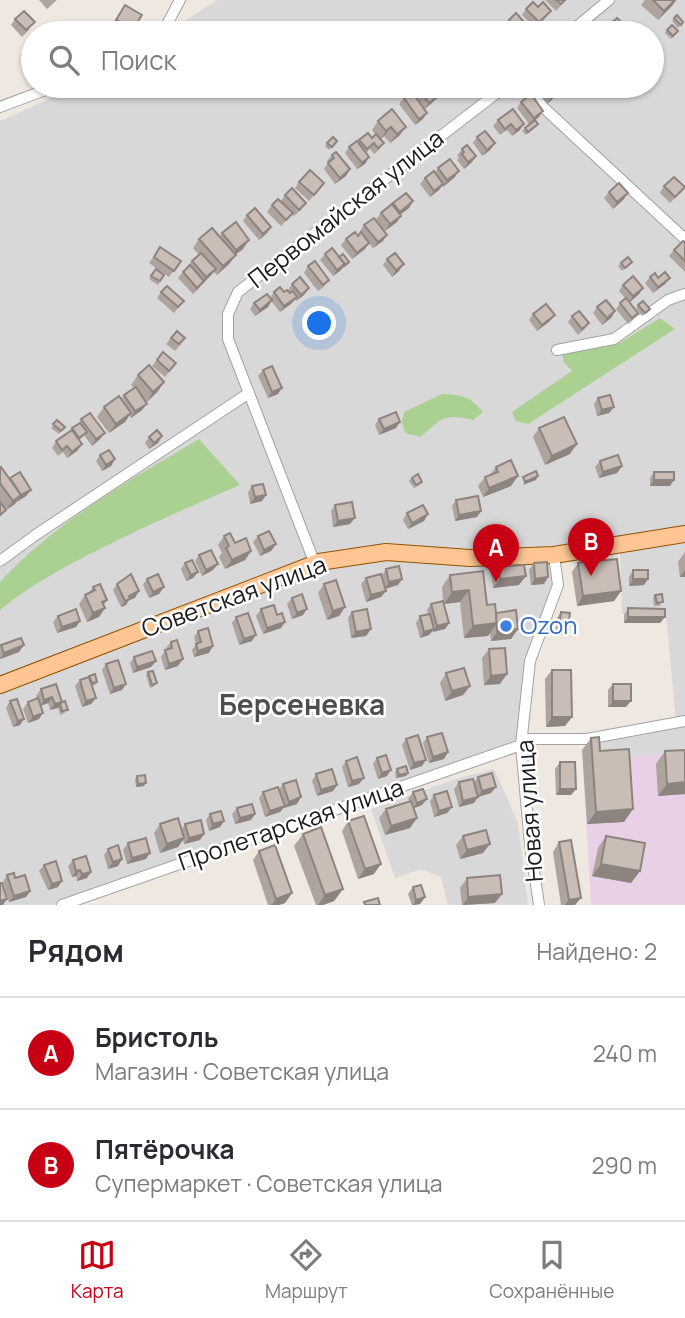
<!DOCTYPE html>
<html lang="ru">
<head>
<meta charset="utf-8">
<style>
  :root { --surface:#fff; --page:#f7f7f7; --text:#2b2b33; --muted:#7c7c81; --line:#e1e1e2; --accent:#c70014 }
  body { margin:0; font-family:Manrope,sans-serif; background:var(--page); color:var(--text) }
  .you { position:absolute; left:320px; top:324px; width:24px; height:24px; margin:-18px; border:5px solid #fff; border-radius:50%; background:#1a73e8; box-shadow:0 0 0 10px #1a73e833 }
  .badge { display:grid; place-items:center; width:46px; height:46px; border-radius:50%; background:var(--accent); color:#fff; font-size:23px; font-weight:700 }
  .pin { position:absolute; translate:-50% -58px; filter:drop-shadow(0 2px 4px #0008) }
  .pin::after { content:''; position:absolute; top:37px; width:24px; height:21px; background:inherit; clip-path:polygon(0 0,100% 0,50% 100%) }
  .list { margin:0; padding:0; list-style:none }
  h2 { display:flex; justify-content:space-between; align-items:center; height:91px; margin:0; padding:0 28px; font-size:30px }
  h2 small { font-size:23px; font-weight:400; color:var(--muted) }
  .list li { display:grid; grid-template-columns:46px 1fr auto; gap:21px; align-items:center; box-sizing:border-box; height:112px; padding:0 28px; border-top:2px solid var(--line) }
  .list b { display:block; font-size:26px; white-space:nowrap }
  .list p { margin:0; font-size:23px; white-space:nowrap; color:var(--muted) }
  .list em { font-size:23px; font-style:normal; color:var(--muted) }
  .icon { flex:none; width:38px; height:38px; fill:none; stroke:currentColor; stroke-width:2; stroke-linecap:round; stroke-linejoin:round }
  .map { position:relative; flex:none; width:685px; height:905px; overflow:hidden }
  .search { position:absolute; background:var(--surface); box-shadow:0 2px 5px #0004; left:21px; right:21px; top:21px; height:77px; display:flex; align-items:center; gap:18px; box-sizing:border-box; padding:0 24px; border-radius:38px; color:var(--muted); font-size:26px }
  .sheet { height:315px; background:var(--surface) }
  nav { display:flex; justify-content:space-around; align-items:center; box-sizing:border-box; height:98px; border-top:2px solid var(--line); background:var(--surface); font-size:19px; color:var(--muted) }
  nav a { display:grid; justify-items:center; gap:4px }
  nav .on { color:var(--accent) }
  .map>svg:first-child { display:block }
  .residential { fill:#d9d8d8 }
  .industrial { fill:#e8d1e6 }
  .forest { fill:#aad191 }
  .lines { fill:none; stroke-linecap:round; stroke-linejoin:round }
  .minor-casing { stroke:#a2a2a2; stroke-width:12 }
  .primary-casing { stroke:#935300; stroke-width:18 }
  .minor { stroke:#fff; stroke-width:10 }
  .primary { stroke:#ffc694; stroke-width:16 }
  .wall { fill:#aea39d }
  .shaded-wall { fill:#8d847f }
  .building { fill:#cabdb6; stroke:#8d847f; stroke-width:2 }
  .shop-dot { fill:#3f7fe0; stroke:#fff; stroke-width:2.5 }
  .labels { text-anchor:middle; stroke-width:5; stroke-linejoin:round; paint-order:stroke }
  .street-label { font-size:24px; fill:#1b1b1b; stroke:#fff }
  .shop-label { font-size:24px; fill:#366cbe; stroke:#fff; text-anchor:start }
  .quarter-label { font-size:28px; font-weight:bold; fill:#4e4e4e; stroke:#fff }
</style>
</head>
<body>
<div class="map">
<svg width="685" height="905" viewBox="0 0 685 905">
  <rect width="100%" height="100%" fill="#eee8e0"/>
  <g class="residential">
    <polygon points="217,0 685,0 685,527 553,548 309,560 0,676 0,121 78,86 652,86 652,33 167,33"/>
    <polygon points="685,538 685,750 594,763 593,733 676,720 666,615 622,614 620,553 628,548"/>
    <polygon points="358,559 548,560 553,585 526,659 516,745 57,905 0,905 0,689 321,567"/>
    <polygon points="494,769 518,823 528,905 448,905 441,877 421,869 395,878 371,809 456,779"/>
  </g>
  <polygon class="industrial" points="685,750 685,905 591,905 583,764"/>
  <g class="forest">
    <polygon points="660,318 675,329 528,424 516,421 512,412 572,371 563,361 563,354 620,343"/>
    <path d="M442,394C461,394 471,397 483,412L473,420C446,413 440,418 421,437L405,433L402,422L404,412Z"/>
    <path d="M199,439L240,485C186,508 134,531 82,558C54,573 25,589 0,610V582C55,522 130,480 199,439Z"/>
  </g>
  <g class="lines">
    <g class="minor-casing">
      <g id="minor">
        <polyline points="159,33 165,28 180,0"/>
        <polyline points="569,33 609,0"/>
        <polyline points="525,86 544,108 685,239"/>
        <polyline points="0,107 56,86"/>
        <polyline points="557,350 614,339 668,300 685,294"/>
        <polyline points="0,561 37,534 249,393"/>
        <polyline points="315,564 228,339 228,314 238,292 506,86"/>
        <polyline points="522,739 587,739 685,721"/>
        <polyline points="62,905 521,745"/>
        <polyline points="539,905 530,844 521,745 530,661 558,585 554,555"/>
      </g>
    </g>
    <g class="primary-casing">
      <polyline id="primary" points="0,685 319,562 386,552 470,558 554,555 685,534"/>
    </g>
    <use href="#minor" class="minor"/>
    <use href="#primary" class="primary"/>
  </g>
  <g class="wall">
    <polygon points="39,0 57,0 47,9"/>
    <polygon points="545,0 566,0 556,11"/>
    <polygon points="645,0 676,0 658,20 641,5"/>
    <polygon points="125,5 142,15 131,33 125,33 113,26 118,33 98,33 100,31 112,26"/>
    <polygon points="526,9 551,11 546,17 535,28 522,15"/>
    <polygon points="677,15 683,22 678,28 672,21"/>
    <polygon points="15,19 30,29 22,37 11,25"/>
    <polygon points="509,20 529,33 511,33 505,26"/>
    <polygon points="667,30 676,34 671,39 665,33"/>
    <polygon points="33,50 33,76 22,65"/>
    <polygon points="541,86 559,86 557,95 547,104 541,96 543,93 540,88"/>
    <polygon points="422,94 437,97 432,103 425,109 423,119 415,125 399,104 404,98 418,100"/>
    <polygon points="521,102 539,117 535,120 536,127 526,135 522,131 529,124 517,108"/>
    <polygon points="392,109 399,136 390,143 384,136 380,139 384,143 379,150 374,154 370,149 366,153 369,157 365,164 357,169 345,153 349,147 358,143 359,140 372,138 376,135 372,130 378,121"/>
    <polygon points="513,109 520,130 512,136 507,130 500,135 493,126 498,120"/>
    <polygon points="477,137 495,143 490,150 482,156 473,143"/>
    <polygon points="327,143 335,144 329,150 325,146"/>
    <polygon points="462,149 476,156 472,162 464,169 457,160 459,158 457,156"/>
    <polygon points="332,155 350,169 346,176 335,184 324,169 328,163 327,161"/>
    <polygon points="438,168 455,177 443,187 442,186 439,190 430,197 420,184 425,178 435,173"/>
    <polygon points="299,182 324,183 309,201 295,188"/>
    <polygon points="664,186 685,187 680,193 670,203 660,193"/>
    <polygon points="609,192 628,193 623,200 613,209 604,198"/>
    <polygon points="285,195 302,209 294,216 292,214 281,226 267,212 272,205 281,201"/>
    <polygon points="413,201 409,208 400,214 401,216 397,222 385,231 376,219 381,213 393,203"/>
    <polygon points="247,215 271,227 267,233 259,240 243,221"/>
    <polygon points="364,225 383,241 373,248 369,243 365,249 352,259 341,245 346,239 358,236 361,233 360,231"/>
    <polygon points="222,233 243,249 235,255 229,264 217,275 214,272 193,294 178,278 192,261 199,255 193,248 199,239 220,237"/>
    <polygon points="685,242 685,272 669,256 674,250"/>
    <polygon points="160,247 181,261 169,277 149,263"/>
    <polygon points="325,254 339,257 349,262 347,265 333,276 320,260"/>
    <polygon points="387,259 399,271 392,277 383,265"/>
    <polygon points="632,262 622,271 618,266 621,263"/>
    <polygon points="308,266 325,286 318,291 304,273"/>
    <polygon points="156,269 164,275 158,285 149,279"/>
    <polygon points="650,277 658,278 670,278 665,284 653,293 645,283"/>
    <polygon points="292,284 304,295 296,301 295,299 292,303 280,312 271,301 268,307 255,316 250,309 254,303 270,298 274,292 284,292 288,290"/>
    <polygon points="623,285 643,288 639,294 630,302 638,313 634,319 628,324 616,309 620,303 625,298 619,291"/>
    <polygon points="161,292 184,301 174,313 157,298"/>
    <polygon points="638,305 648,312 642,316 636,308"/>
    <polygon points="597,307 615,311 611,318 602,325 593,313"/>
    <polygon points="533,314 550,321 537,331 529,320"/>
    <polygon points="572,316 589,323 585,329 578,335 568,322"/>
    <polygon points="177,331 181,344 175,351 166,344"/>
    <polygon points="157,360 176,363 165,377 152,366"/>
    <polygon points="263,370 278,394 268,398 258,376"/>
    <polygon points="138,375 164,382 158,391 147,402 142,396 147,404 142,410 131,418 129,415 125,422 109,433 97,417 104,407 121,399 124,395 134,388 131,385"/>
    <polygon points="598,398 614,407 609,413 597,416 594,404"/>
    <polygon points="81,419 105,433 100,439 92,446 84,435 79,441 82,444 77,451 67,458 63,452 58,456 52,448 56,441 70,431 78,425"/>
    <polygon points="379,419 396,428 379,435 375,425"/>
    <polygon points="57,420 65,427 59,434 51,428"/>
    <polygon points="539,428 570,454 545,465 533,437"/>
    <polygon points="162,436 158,443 149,449 145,443 149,437"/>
    <polygon points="100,455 115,459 111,466 102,471 96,461"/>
    <polygon points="600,461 622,466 617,473 599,478 595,467"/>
    <polygon points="496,467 511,486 483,497 478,486 485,477 490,475"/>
    <polygon points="0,468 10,479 31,490 26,496 17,501 15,504 6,510 0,517"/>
    <polygon points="654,472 670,486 650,486 650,478"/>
    <polygon points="412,478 420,485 414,488 409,481"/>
    <polygon points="252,486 266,495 262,501 250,504 248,492"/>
    <polygon points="456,500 481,511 477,517 455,521 452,506"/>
    <polygon points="335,505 350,524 333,527 331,511"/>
    <polygon points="407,513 428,514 424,521 408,529 403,520"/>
    <polygon points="224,536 235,543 251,551 245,560 225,569 219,557 222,553 218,545"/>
    <polygon points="258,536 276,544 271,551 260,556 253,542"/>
    <polygon points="685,552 685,577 680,577 678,562"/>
    <polygon points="199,555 213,570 202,576 195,561"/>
    <polygon points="498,561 509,566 519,585 493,588 491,570"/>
    <polygon points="185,563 198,572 193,578 186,581 181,569"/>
    <polygon points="534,563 548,577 544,584 531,585 529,570"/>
    <polygon points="578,563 621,591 614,601 577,606 572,572"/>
    <polygon points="386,569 402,579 398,585 385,588 381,597 366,602 361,584 366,578 382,575"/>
    <polygon points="633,570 644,585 629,586 629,577"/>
    <polygon points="450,575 496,613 518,629 511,639 491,641 490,633 488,636 464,638 460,602 444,604 449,623 445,629 433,632 432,631 429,635 420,638 416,623 420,616 428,614 427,610 431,604 443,601 442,587"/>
    <polygon points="147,579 164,587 159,594 149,598 143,585"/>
    <polygon points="117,584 135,598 129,600 126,605 121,607 113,590"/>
    <polygon points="324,584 345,607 339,616 327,620 318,593"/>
    <polygon points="93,587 107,600 104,605 105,608 99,617 87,622 79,604 85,595 89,593"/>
    <polygon points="655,595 661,606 654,606 653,598"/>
    <polygon points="292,598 303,615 292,619 287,604"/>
    <polygon points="628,608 665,617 660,623 624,623 624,615"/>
    <polygon points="261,609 277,615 285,622 281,628 263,634 256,616"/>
    <polygon points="352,612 371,629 366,636 351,638 348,618"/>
    <polygon points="561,612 568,628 564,635 555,634 557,618"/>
    <polygon points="58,616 80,621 76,627 57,633 53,622"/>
    <polygon points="236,617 252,641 239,645 232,623"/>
    <polygon points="198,631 209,653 194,657 192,650 196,644 194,637"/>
    <polygon points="171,642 178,666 165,670 161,657 165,650 167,650 166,648"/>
    <polygon points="1,645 19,652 0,659 0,648"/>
    <polygon points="489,649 500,684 484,685 482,658"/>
    <polygon points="134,657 156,661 151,667 133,673 130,663"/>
    <polygon points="106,664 122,690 110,694 102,670"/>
    <polygon points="552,670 572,717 565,726 546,727 545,679"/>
    <polygon points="148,672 155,686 150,688 146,675"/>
    <polygon points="446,673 470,686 463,695 445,701 440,683"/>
    <polygon points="89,676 97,682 95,685 92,686 96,698 91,704 82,707 75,686 80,680 88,677"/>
    <polygon points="56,684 65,713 60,715 58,707 50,710 48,703 41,706 39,719 28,723 23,709 28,702 37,699 36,696 41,689"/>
    <polygon points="613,684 626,707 608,707 608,690"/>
    <polygon points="10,701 20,725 13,727 6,708"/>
    <polygon points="427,737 448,752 444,759 429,763 423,743"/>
    <polygon points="591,738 600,751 624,822 587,824 582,750"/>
    <polygon points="406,739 422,766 410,770 402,745"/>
    <polygon points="665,751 685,794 658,796 656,764"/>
    <polygon points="377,758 387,776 378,779 373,764"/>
    <polygon points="346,761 359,784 348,787 342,767"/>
    <polygon points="560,762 576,789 571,795 556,795 555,769"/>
    <polygon points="397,769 408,773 406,776 396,778 395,772"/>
    <polygon points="316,774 337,785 333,791 317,796 312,781"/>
    <polygon points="137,776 144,786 136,787 135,779"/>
    <polygon points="478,777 491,793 478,797 474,803 459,807 454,789 459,782 474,782"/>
    <polygon points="283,784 297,804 284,808 284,807 280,812 265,817 259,798 263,792 279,790"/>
    <polygon points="413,792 422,805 414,808 410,828 385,835 379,818 386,809 410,801 408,799"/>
    <polygon points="434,795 452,807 447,813 434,817 430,801"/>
    <polygon points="237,808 251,820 235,824 232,814"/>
    <polygon points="210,814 224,821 220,827 209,831 206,820"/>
    <polygon points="348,821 374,874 358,879 342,831"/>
    <polygon points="160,824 181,830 185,824 204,834 200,840 184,844 183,840 178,847 160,853 154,833"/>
    <polygon points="303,834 343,889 334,901 323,905 316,905 294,846"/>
    <polygon points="463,836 483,853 460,859 456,845"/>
    <polygon points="606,836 640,871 631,883 592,876 598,848"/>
    <polygon points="559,842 575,905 561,905 553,852"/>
    <polygon points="128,843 146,859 127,864 123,850"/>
    <polygon points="108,849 122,859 118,866 108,869 104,855"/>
    <polygon points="259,851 292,893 285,903 279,905 268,905 253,860"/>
    <polygon points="73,860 87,878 77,881 76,876 72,877 68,866"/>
    <polygon points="44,865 58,887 48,890 39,871"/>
    <polygon points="7,875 15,878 30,891 26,897 9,902 3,882"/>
    <polygon points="467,878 495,903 462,905 460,888"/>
    <polygon points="413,887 425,897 420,904 415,905 412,905 408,894"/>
  </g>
  <g class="shaded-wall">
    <polygon points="675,0 676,0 672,6 658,20 664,11"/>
    <polygon points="551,11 546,17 535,28 539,22"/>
    <polygon points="562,89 557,95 547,104 551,97"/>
    <polygon points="437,97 432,103 424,109 429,103"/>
    <polygon points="543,111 539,117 529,125 534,118"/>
    <polygon points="427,113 423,119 415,125 419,119"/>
    <polygon points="524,124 520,130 512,136 516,130"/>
    <polygon points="391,127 384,136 380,140 386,131"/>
    <polygon points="406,127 399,136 390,143 397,134"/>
    <polygon points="495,143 490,150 482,156 487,150"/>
    <polygon points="476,156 472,162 464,169 468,162"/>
    <polygon points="369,157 365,164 357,169 362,163"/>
    <polygon points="350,169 346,176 335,184 340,178"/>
    <polygon points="459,171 455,177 443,187 447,180"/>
    <polygon points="443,184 439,190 430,197 434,191"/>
    <polygon points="628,193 623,200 613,209 617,202"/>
    <polygon points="413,201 409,208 396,218 400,212"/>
    <polygon points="401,216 397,222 385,231 390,224"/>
    <polygon points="271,227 267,233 259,240 263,234"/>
    <polygon points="387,235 383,241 373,248 378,242"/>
    <polygon points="249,240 243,249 229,259 236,250"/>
    <polygon points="369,243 365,249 352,259 357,253"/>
    <polygon points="236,255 229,264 217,275 223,266"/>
    <polygon points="345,264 340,271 333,276 337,270"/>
    <polygon points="404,264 399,271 392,277 396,270"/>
    <polygon points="216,269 211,275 193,294 206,277"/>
    <polygon points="670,278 665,284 653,293 658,287"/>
    <polygon points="309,288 304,295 296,301 301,295"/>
    <polygon points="643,288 639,294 629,303 633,296"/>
    <polygon points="297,297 292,303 280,312 284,306"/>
    <polygon points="272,300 268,307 255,316 260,310"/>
    <polygon points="615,311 611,318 602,325 607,318"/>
    <polygon points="555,315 550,321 537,331 542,325"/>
    <polygon points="164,382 158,391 147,402 153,392"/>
    <polygon points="282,388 278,394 268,398 272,392"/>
    <polygon points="147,404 142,410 131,418 135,411"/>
    <polygon points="614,407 609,413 597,416 602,410"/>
    <polygon points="131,413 125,422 109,433 116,424"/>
    <polygon points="400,422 396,428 379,435 384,429"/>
    <polygon points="105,433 100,439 92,446 96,439"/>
    <polygon points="162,436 158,443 149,449 154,443"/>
    <polygon points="82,444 77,451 67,458 72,452"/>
    <polygon points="577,444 570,454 545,465 552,456"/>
    <polygon points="115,459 111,466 102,471 106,465"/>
    <polygon points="622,466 617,473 599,478 603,472"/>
    <polygon points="518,476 511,486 483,497 489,488"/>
    <polygon points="538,476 536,480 523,485 525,482"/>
    <polygon points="654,480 674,480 670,486 650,486"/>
    <polygon points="31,490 26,496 17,502 21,495"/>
    <polygon points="21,495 15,504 6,510 13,501"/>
    <polygon points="266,495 262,501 250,504 255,497"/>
    <polygon points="481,511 477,517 455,521 459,515"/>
    <polygon points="428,514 424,521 408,529 412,523"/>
    <polygon points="355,518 350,524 333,527 338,521"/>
    <polygon points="276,544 271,551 260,556 264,550"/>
    <polygon points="251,551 245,560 225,569 232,560"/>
    <polygon points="218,564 213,570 202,576 206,570"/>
    <polygon points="685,570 685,577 680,577"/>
    <polygon points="198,572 193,578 186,581 191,575"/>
    <polygon points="526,576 519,585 493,588 500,579"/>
    <polygon points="548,577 544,584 531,585 535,579"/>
    <polygon points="402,579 398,585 385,589 389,582"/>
    <polygon points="633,579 648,579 644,585 629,586"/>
    <polygon points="164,587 159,594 149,598 153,592"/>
    <polygon points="469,590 460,602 444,604 452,592"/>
    <polygon points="139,591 135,598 129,600 126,605 121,607 129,596"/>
    <polygon points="386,591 381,597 366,602 371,595"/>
    <polygon points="621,591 614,601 577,606 583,596"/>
    <polygon points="345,607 339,616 327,620 333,611"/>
    <polygon points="105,608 99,617 87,622 93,613"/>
    <polygon points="307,609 303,615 292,619 297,613"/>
    <polygon points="628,617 665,617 660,623 624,623"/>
    <polygon points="80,621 76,627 57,633 62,627"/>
    <polygon points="285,622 281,628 263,634 267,628"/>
    <polygon points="449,623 445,629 433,632 437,626"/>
    <polygon points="497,623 488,636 464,638 473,626"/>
    <polygon points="559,627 568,628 564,635 555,634"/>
    <polygon points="371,629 366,636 351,638 356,632"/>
    <polygon points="434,629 429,635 420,638 424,632"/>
    <polygon points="518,629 511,639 491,641 497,632"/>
    <polygon points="256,635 252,641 239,645 244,639"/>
    <polygon points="24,645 19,652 0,659 4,653"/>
    <polygon points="213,646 209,653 194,657 198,651"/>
    <polygon points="183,659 178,666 165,670 169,664"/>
    <polygon points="156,661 151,667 133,673 137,667"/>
    <polygon points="507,674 500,684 484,685 491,676"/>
    <polygon points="126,684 122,690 110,694 114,688"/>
    <polygon points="470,686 463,695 445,701 452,691"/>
    <polygon points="52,697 48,703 40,706 44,700"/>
    <polygon points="96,698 91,704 82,707 86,701"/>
    <polygon points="613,701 631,701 626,707 608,707"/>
    <polygon points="62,702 58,708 50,710 55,704"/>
    <polygon points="43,713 39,719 28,723 33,717"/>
    <polygon points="552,717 572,717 565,726 546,727"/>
    <polygon points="24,719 20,725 13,727 18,721"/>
    <polygon points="448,752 444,759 429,763 433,757"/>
    <polygon points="426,760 422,766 410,770 414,763"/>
    <polygon points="391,770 387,776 378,779 382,773"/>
    <polygon points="408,773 406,776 396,778 399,775"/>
    <polygon points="364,778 359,784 348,787 352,781"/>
    <polygon points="685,782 685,794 658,796 667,784"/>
    <polygon points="146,783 144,786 136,787 138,784"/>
    <polygon points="337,785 333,791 317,796 321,790"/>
    <polygon points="496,787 491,793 478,797 474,803 459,807 463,801 477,797 482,791"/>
    <polygon points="560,789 576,789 571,795 556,795"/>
    <polygon points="301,797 297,804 284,808 289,802"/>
    <polygon points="427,799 422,805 412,809 417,803"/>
    <polygon points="285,806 280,812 265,817 270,811"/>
    <polygon points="452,807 447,813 434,817 439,811"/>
    <polygon points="633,809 624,822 587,824 596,812"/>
    <polygon points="255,814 251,820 235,824 240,818"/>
    <polygon points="417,818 410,828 385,835 391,826"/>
    <polygon points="224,821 220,827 209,831 213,824"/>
    <polygon points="204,834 200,840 184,844 189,838"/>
    <polygon points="184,838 178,847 160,853 167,844"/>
    <polygon points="490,844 483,853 460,859 467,850"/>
    <polygon points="150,853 146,859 127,864 132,858"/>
    <polygon points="122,859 118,866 108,869 113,862"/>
    <polygon points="381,864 374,874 358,879 365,869"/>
    <polygon points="601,864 640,871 631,883 592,876"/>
    <polygon points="80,870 76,876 72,877 76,871"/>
    <polygon points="91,872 87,878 77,881 82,874"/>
    <polygon points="62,881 58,887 48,890 52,884"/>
    <polygon points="343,889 334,901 323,905 318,905 325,895"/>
    <polygon points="30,891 26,897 9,902 14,896"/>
    <polygon points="292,893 285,903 279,905 272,905 276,899"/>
    <polygon points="502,894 495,903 463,905 468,897"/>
    <polygon points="425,897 420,904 413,905 416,900"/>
    <polygon points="581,898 575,905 565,905 569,900"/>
    <polygon points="7,899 3,905 0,905 0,901"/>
  </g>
  <g class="building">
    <polygon points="556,0 565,0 561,4"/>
    <polygon points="653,0 675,0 664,11"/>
    <polygon points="533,2 538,7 543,2 551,11 539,22 526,9"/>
    <polygon points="125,5 142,15 133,29 116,20"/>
    <polygon points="24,11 35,22 26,30 15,19"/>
    <polygon points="516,13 531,30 528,33 522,33 509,20"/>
    <polygon points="677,15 683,22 681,25 674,18"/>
    <polygon points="617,18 631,31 629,33 625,33 613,22"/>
    <polygon points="613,21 625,33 601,33"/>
    <polygon points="110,23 118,33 102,33 100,31"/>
    <polygon points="672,25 678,31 673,36 667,30"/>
    <polygon points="500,27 506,33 493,33"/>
    <polygon points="33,50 33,60 28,55"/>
    <polygon points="547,86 559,86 562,89 551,97 545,90 548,87"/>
    <polygon points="430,88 437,97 429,103 422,94"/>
    <polygon points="412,92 427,113 419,119 404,98"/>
    <polygon points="531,94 543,111 534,118 521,102"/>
    <polygon points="392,109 406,127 397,134 391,127 386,131 378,121"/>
    <polygon points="513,109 524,124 516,130 511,124 505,129 498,120"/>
    <polygon points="535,120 538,124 528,132 525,128"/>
    <polygon points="485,131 495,143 487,150 477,137"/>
    <polygon points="368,133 372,138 376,134 384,143 378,148 374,143 367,149 359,140"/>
    <polygon points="333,137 337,141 332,147 327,143"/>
    <polygon points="357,141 369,157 362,163 349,147"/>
    <polygon points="467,145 476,156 468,162 462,154 464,152 462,149"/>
    <polygon points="336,152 350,169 340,178 328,163 334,158 332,155"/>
    <polygon points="450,159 459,171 447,180 438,168"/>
    <polygon points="310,170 324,183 314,195 299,182"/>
    <polygon points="434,171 443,184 434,191 425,178"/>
    <polygon points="674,177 685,187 675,197 664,186"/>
    <polygon points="619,183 628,193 617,202 609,192"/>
    <polygon points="292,188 306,203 299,210 285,195"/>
    <polygon points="406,193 413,201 400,212 393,203"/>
    <polygon points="278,199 293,213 286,220 272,205"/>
    <polygon points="392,204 401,216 390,224 381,213"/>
    <polygon points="255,208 271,227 263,234 247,215"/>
    <polygon points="374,218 387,235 378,242 364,225"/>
    <polygon points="236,222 249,240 236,250 222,233"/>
    <polygon points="212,228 236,255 223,266 199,239"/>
    <polygon points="355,232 358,236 361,232 369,243 357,253 346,239"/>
    <polygon points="683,241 685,242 685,261 674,250"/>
    <polygon points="160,247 181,261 174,271 154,257"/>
    <polygon points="332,248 345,264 337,270 325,254"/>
    <polygon points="201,253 216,269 206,277 192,261"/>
    <polygon points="395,253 404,264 396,270 387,259"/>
    <polygon points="343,254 349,262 344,266 343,265 345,264 339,257"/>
    <polygon points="628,257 632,262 625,268 621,263"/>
    <polygon points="315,261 329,280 323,285 308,266"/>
    <polygon points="190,265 204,281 197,288 183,272"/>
    <polygon points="156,269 164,275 160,281 151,276"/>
    <polygon points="665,272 670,278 658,287 650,277 655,273 658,278"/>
    <polygon points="633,276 643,288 633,296 623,285"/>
    <polygon points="300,277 309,288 301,295 292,284"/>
    <polygon points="167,286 184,301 178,307 161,292"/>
    <polygon points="280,287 284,292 287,290 290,293 293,291 297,297 284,306 274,292"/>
    <polygon points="267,294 272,300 260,310 254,303"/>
    <polygon points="626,298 638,313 632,318 620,303"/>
    <polygon points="606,300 615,311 607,318 597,307"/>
    <polygon points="643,301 650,309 645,313 638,305"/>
    <polygon points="546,304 555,315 542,325 533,314"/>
    <polygon points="579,311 589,323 582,329 572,316"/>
    <polygon points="177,331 185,338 179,344 171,338"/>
    <polygon points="163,352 176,363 169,371 157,360"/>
    <polygon points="149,365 164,382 153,392 138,375"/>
    <polygon points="272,366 282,388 272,392 263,370"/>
    <polygon points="136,387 147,404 135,411 124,395"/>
    <polygon points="610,395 614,407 602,410 598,398"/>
    <polygon points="119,396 131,413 116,424 104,407"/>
    <polygon points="396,412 400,422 384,429 379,419"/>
    <polygon points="90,413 105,433 96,439 81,419"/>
    <polygon points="564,417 577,444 552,456 539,428"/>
    <polygon points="57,420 65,427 61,431 53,424"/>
    <polygon points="80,423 87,432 79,438 72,428"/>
    <polygon points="72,430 82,444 72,452 67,446 62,450 56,441"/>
    <polygon points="157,430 162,436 154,443 149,437"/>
    <polygon points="109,450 115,459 106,465 100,455"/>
    <polygon points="618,455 622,466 603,472 600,461"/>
    <polygon points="511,460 518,476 489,488 485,477 498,472 496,467"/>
    <polygon points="1,467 21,495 13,501 0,483 0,468"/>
    <polygon points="536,471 538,476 525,482 523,477"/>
    <polygon points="20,472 31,490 21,495 10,478"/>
    <rect x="654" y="472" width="20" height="8"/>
    <polygon points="418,474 422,482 416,485 412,478"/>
    <polygon points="263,484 266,495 255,497 252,486"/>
    <polygon points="478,496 481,511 459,515 456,500"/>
    <polygon points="0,502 6,510 0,515"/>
    <polygon points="352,502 355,518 338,521 335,505"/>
    <polygon points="423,505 428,514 412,523 407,513"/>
    <polygon points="269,531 276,544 264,550 258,536"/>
    <polygon points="230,533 235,543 246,538 251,551 232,560 226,548 229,546 224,536"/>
    <polygon points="211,550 218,564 206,570 199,555"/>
    <polygon points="617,559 621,591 583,596 578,563"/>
    <polygon points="192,560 198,572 191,575 185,563"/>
    <polygon points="508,560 509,566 524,565 526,576 500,579 498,561"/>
    <polygon points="547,562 548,577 535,579 534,563"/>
    <polygon points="399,566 402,579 389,582 386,569"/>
    <rect x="633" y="570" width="15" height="9"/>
    <polygon points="483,571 487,605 495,604 497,623 473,626 469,590 452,592 450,575"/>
    <polygon points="131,574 139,591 129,596 130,599 125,601 117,584"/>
    <polygon points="158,574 164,587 153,592 147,579"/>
    <polygon points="381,574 386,591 371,595 366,578"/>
    <polygon points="336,580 345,607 333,611 324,584"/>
    <polygon points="100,584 107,600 102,602 105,608 93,613 85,595 95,590 93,587"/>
    <polygon points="302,594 307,609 297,613 292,598"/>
    <polygon points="662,594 663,602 657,603 655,595"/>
    <polygon points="443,601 449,623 437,626 431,604"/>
    <polygon points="274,605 277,615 282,613 285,622 267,628 261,609"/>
    <polygon points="628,608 665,609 665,617 628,617"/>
    <polygon points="76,609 80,621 62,627 58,616"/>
    <polygon points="367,609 371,629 356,632 352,612"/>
    <polygon points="516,610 518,629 497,632 496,613"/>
    <polygon points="561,612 570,613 568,628 559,627"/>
    <polygon points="248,613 256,635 244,639 236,617"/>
    <polygon points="430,614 434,629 424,632 420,616"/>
    <polygon points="208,628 213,646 198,651 196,644 201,642 198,631"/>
    <polygon points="21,638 24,645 4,653 1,645"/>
    <polygon points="177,640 183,659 169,664 165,650 172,648 171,642"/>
    <polygon points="505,648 507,674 491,676 489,649"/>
    <polygon points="152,651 156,661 137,667 134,657"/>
    <polygon points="118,660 126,684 114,688 106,664"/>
    <polygon points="464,668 470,686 452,691 446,673"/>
    <polygon points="552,670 571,670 572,717 552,717"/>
    <polygon points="153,671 157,683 152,685 148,672"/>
    <polygon points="95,674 97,682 92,683 89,676"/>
    <polygon points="89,677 96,698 86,701 80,680"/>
    <polygon points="56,684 62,702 55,704 52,697 44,700 41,689"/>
    <rect x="613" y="684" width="18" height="17"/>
    <polygon points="38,698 43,713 33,717 28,702"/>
    <polygon points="17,699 24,719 18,721 10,701"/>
    <polygon points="65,701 68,710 62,711 60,704 62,702"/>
    <polygon points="442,733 448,752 433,757 427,737"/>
    <polygon points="418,735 426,760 414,763 406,739"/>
    <polygon points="599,737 600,751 629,749 633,809 596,812 591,738"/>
    <polygon points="685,750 685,782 667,784 665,751"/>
    <polygon points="386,755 391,770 382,773 377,758"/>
    <polygon points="357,757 364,778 352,781 346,761"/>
    <polygon points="560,762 575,762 576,789 560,789"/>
    <polygon points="406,766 408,773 399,775 397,769"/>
    <polygon points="332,769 337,785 321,790 316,774"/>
    <polygon points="492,773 496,787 482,791 478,777"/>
    <polygon points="145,775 146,783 138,784 137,776"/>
    <polygon points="473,779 478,797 463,801 459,782"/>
    <polygon points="296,780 301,797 289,802 283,784"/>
    <polygon points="278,787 285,806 270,811 263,792"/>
    <polygon points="423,789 427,799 417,803 413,792"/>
    <polygon points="447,791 452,807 439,811 434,795"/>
    <polygon points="411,801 417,818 391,826 386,809"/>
    <polygon points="252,804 255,814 240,818 237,808"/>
    <polygon points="221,811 224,821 213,824 210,814"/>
    <polygon points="364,816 381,864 365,869 348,821"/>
    <polygon points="178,818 184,838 167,844 160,824"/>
    <polygon points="201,820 204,834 189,838 185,824"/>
    <polygon points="321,827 343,889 325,895 303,834"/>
    <polygon points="486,830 490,844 467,850 463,836"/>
    <polygon points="606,836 645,843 640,871 601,864"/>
    <polygon points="146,838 150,853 132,858 128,843"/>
    <polygon points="571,840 581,898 569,900 559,842"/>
    <polygon points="118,845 122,859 113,862 108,849"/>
    <polygon points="275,845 292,893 276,899 259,851"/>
    <polygon points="86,856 91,872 82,874 80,870 76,871 73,860"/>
    <polygon points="56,861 62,881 52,884 44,865"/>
    <polygon points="14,873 15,878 25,875 30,891 14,896 7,875"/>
    <polygon points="500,875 502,894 468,897 467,878"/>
    <polygon points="0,883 2,883 7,899 0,901"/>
    <polygon points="421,885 425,897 416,900 413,887"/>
    <polygon points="378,898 380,905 365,905 364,902"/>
  </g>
  <circle class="shop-dot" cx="506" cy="626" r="7"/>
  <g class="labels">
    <g class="street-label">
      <text transform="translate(346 209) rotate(-38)" y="8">Первомайская улица</text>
      <text transform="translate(234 597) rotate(-20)" y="8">Советская улица</text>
      <text transform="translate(530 811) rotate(-94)" y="8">Новая улица</text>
      <text transform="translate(291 825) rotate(-19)" y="8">Пролетарская улица</text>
    </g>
    <g class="shop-label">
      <text x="520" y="634">Ozon</text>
    </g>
    <g class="quarter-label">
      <text x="302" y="715">Берсеневка</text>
    </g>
  </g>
</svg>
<div class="you"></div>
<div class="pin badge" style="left:496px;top:582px">A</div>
<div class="pin badge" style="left:591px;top:576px">B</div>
<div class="search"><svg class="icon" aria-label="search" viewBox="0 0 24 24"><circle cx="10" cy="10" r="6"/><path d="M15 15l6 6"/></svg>Поиск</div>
</div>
<section class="sheet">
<h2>Рядом<small>Найдено: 2</small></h2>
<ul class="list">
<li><span class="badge">A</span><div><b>Бристоль</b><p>Магазин · Советская улица</p></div><em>240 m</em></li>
<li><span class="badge">B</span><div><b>Пятёрочка</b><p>Супермаркет · Советская улица</p></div><em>290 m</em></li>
</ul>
</section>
<nav>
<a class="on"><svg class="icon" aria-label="map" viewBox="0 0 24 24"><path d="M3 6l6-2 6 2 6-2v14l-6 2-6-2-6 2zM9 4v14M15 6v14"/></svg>Карта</a>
<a><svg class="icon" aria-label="directions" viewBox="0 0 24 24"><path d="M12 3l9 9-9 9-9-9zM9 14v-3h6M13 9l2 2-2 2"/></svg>Маршрут</a>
<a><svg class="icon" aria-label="saved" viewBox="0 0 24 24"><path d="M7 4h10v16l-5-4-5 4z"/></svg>Сохранённые</a>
</nav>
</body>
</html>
